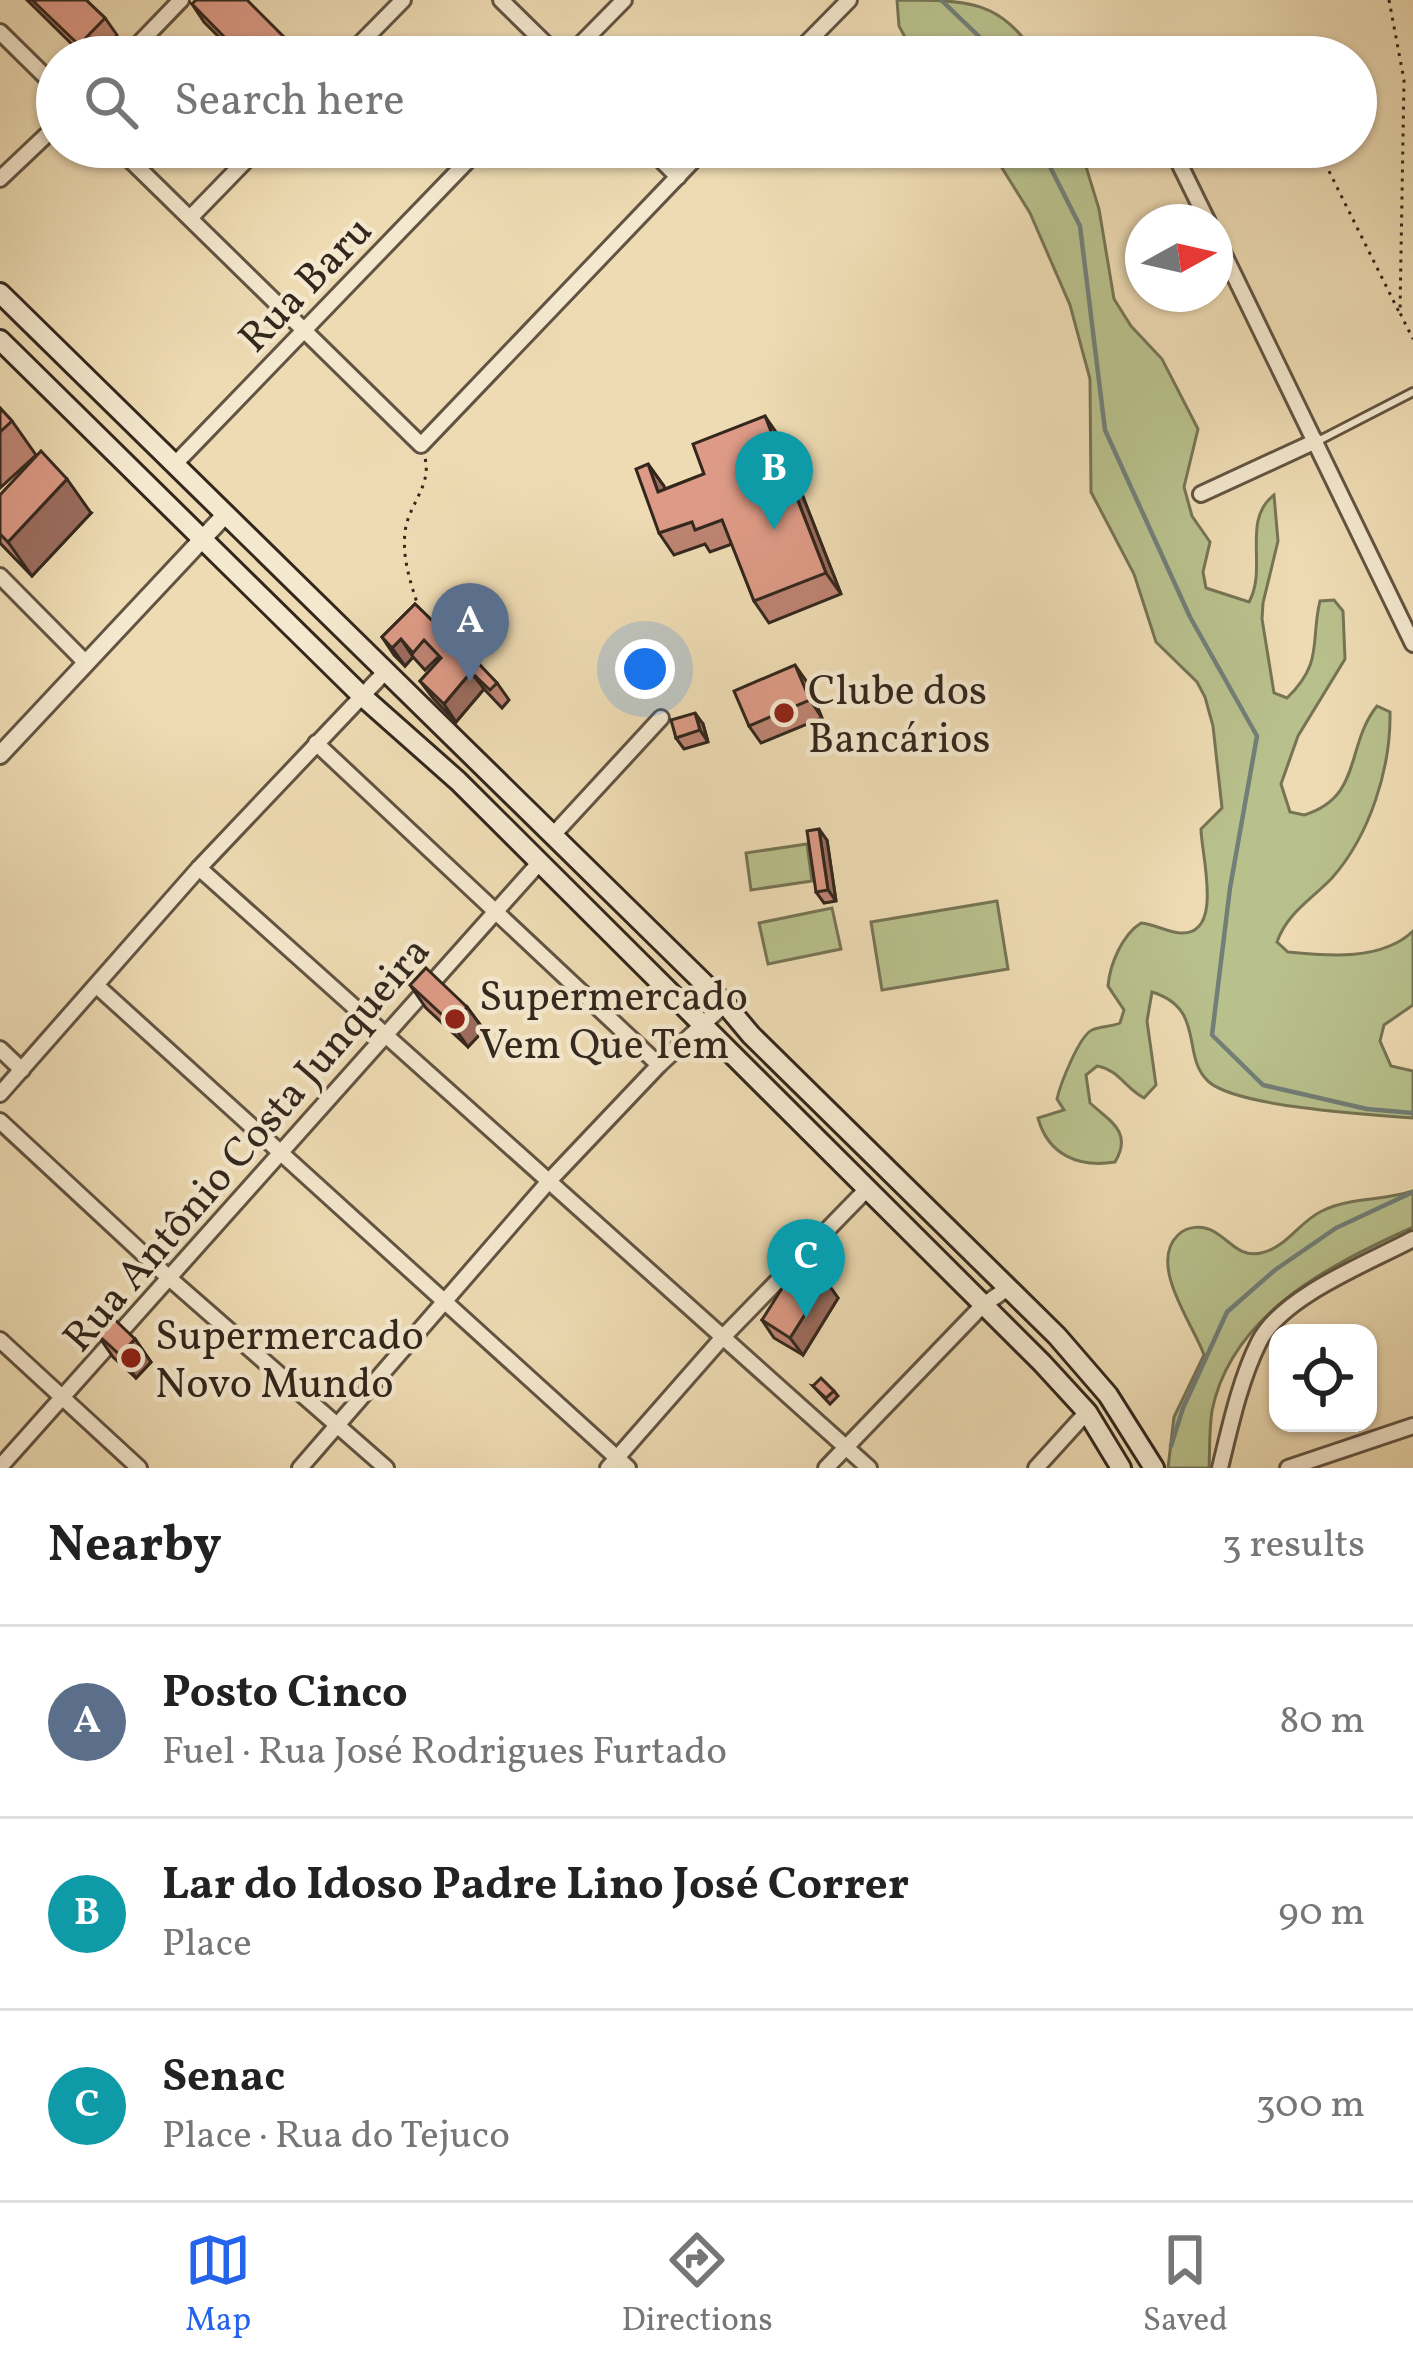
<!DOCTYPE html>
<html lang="en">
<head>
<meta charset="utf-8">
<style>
  :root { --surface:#fff; --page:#f6f6f6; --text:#222; --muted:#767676; --line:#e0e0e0; --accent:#2563eb }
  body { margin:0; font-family:Vollkorn,serif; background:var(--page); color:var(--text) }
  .controls { position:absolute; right:36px; bottom:36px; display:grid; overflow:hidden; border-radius:24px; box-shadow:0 3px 9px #0004 }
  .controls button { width:108px; height:108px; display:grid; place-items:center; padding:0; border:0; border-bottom:3px solid var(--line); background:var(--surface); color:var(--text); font:60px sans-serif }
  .compass { position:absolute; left:1125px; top:204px; width:108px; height:108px; border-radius:50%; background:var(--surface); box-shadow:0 3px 9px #0004; rotate:82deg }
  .you { position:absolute; left:645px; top:669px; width:42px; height:42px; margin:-30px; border:9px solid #fff; border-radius:50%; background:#1a73e8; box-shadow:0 0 0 18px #1a73e833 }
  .badge { display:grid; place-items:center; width:78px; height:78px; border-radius:50%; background:var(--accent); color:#fff; font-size:39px; font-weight:700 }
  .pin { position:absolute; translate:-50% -99px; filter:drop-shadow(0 3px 6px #0008) }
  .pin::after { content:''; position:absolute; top:63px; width:42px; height:36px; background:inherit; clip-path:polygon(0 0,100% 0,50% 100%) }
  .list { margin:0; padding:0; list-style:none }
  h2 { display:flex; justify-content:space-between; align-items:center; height:156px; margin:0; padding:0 48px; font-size:51px }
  h2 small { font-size:39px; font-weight:400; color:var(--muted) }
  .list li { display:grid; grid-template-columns:78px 1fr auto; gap:36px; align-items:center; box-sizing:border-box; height:192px; padding:0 48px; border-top:3px solid var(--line) }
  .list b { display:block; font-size:45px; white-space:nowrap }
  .list p { margin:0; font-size:39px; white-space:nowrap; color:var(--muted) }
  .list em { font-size:39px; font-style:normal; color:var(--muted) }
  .icon { flex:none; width:66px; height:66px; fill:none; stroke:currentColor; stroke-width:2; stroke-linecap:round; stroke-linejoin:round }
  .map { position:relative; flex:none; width:1413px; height:1468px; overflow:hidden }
  .search { position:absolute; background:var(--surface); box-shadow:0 3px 9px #0004; left:36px; right:36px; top:36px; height:132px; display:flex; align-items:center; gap:30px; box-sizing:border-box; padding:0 42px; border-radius:66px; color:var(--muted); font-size:45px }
  .sheet { height:732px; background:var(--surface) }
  nav { display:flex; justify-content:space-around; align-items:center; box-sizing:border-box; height:168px; border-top:3px solid var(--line); background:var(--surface); font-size:33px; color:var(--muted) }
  nav a { display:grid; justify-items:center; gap:6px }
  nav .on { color:var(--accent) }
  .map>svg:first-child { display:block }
  .green { fill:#b8c08c; stroke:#767454; stroke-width:3 }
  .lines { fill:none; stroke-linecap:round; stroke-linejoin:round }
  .stream { stroke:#727f78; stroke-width:4.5 }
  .service-casing { stroke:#625442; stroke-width:12 }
  .minor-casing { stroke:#625442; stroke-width:20 }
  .tertiary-casing { stroke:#625442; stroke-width:22 }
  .secondary-casing { stroke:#33271d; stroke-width:24 }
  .path { stroke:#33271d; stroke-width:3; stroke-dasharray:3 6; stroke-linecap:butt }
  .service { stroke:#f4e8ce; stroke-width:6 }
  .minor { stroke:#f4e8ce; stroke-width:14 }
  .tertiary { stroke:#f4e8ce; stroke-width:16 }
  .secondary { stroke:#f4e8ce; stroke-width:18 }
  .wall { fill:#be8473; stroke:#33271d; stroke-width:3 }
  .shaded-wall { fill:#9b6c5e; stroke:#33271d; stroke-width:3 }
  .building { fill:#dd9a86; stroke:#33271d; stroke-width:3 }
  .poi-dot { fill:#8f2418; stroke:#f4e8ce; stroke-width:4.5 }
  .labels { text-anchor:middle; stroke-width:9; stroke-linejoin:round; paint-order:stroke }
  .street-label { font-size:42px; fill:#33271d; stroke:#f4e8ce }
  .poi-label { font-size:42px; fill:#33271d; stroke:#f4e8ce; text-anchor:start }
</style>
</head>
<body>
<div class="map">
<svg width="1413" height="1468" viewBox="0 0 1413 1468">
  <rect width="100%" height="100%" fill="#eedbb3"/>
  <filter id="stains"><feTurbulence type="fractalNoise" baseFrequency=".00167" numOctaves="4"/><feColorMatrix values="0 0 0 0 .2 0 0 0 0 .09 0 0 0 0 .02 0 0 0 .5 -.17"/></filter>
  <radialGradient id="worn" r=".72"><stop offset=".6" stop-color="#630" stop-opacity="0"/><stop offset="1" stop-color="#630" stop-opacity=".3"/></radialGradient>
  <g class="green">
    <path d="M897,0C970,0 1000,0 1037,57H916L899,26Z"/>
    <path d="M989,147H1080L1099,209L1114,299L1131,326L1162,359L1198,429L1184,487L1192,516L1210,542L1203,572L1206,588L1249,602C1268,568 1241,520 1274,495L1278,541L1263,603L1262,619L1274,693L1287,698C1324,662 1310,642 1320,601L1334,600L1343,611L1345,659L1298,736L1281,784L1290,812L1304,815C1363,797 1345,746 1377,706L1390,712C1391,768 1370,835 1332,878C1312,899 1287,913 1277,942L1288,952C1328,956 1382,961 1413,931V1005L1384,1025L1380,1041L1391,1066L1413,1071V1118C1371,1115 1238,1107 1209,1082C1180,1057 1207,1009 1152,992L1147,1021L1156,1085L1144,1098C1125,1088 1119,1070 1097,1066L1086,1075L1090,1103C1110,1121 1133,1132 1115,1162C1079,1168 1048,1155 1038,1118L1064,1110L1057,1099C1060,1085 1079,1036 1092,1030C1101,1026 1111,1027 1120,1023L1124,1010L1108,986C1110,964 1122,935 1141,923C1154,924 1167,932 1180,933C1225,936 1201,854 1201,829L1222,808L1213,726L1205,697L1197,682L1156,642L1134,574L1091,492L1090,379L1070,305L1030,213Z"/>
    <polygon points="807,844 812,881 751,890 746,853"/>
    <polygon points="997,901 1008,969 882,990 871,922"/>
    <polygon points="832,908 841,949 768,964 759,923"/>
    <path d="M1413,1191V1227C1331,1264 1231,1314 1212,1411C1209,1430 1210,1449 1209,1468H1168L1174,1417L1204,1355C1195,1327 1147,1265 1178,1235C1187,1226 1202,1225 1213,1231C1230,1240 1239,1258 1261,1253C1286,1248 1300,1221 1322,1211C1350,1197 1384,1201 1413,1191Z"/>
  </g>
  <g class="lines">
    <g class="stream">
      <polyline points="941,0 989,46 994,57"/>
      <polyline points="1040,147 1080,226 1105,430 1190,617 1257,736 1230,888 1212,1035 1263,1085 1367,1109 1413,1113"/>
      <polyline points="1171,1446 1183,1408 1227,1312 1275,1270 1336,1228 1413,1192"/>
    </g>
    <g class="service-casing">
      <polyline id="service" points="1320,440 1413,392"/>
    </g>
    <g class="minor-casing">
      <g id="minor">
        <polyline points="501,0 559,57"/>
        <polyline points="0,32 57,88"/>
        <polyline points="126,57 181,0"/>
        <polyline points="347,57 403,0"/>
        <polyline points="568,57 624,0"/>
        <polyline points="793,57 849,0"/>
        <polyline points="117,147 421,445 706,147"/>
        <polyline points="648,147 678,177"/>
        <polyline points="1180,165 1208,222"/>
        <polyline points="0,179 57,125"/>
        <polyline points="190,218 259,147"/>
        <polyline points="1215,236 1413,644"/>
        <polyline points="174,465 481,147"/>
        <polyline points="1201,494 1316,441"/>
        <polyline points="0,576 86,663"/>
        <polyline points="316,743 659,1065"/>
        <polyline points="553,835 661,718"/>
        <polyline points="199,868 869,1468"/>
        <polyline points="97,986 628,1468"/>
        <polyline points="0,1049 22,1070"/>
        <polyline points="0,1094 199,868 385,672"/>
        <polyline points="0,1121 168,1277 386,1468"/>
        <polyline points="0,1340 139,1468"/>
        <polyline points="0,1467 540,862"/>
        <polyline points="300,1468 549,1181 659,1065 725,1004"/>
        <polyline points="608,1468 723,1337 867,1189"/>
        <polyline points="826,1468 982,1306 1008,1288"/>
        <polyline points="1036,1468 1087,1412"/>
        <path d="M1220,1468C1230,1427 1240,1380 1259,1342C1282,1296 1368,1263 1413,1239"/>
        <polyline points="1288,1468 1413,1426"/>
      </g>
    </g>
    <g class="tertiary-casing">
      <polyline id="tertiary" points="0,755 224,516"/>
    </g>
    <g class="secondary-casing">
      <g id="secondary">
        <path d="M0,293C242,530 483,767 725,1004L751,1035L1057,1336L1108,1395L1154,1468"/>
        <polyline points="0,340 362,696 458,781 1042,1363 1087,1412 1121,1468"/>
      </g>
    </g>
    <g class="path">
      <polyline points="1389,0 1404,80 1400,313 1413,339"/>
      <polyline points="1317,147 1399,312"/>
      <path d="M419,609C411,584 402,559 405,532C408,505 432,486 425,458"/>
    </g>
    <use href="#service" class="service"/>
    <use href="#minor" class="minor"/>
    <use href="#tertiary" class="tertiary"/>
    <use href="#secondary" class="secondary"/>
  </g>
  <g class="wall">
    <polygon points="27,0 86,0 105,18 117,35 96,57 85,57"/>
    <polygon points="192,4 299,52 303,57 239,57 204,22"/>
    <polygon points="0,408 12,421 36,455 0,488"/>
    <polygon points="780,438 841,594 769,623 754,601 732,544 710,552 705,544 674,555 659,533 648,464 665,489 704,474"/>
    <polygon points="0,495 91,513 32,576 0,543"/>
    <polygon points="415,604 497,683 509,700 502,708 484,689 456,722 433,698 420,681 439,660 437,658 425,670 413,657 405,666 394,655 382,637"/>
    <polygon points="807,682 822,718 761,743 749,726"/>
    <polygon points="703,724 708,742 684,749 676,738"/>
    <polygon points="827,840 836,901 824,903 816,892"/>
    <polygon points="410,985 467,1007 484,1030 468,1047 426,1008"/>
    <polygon points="826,1281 838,1298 803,1355 774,1338 762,1320"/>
    <polygon points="97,1334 135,1339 151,1362 136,1378 113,1357"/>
    <polygon points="813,1386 834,1391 838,1396 830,1404"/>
  </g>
  <g class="shaded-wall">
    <polygon points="765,416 780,438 841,594 826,573"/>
    <polygon points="648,464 664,486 673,514 658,492"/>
    <polygon points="67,479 91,513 32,576 8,542"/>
    <polygon points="401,639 413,657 405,666 392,648"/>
    <polygon points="795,665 807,682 822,718 810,700"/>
    <polygon points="471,672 484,689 456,722 444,704"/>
    <polygon points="695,713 703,724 708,742 700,730"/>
    <polygon points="819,829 827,840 836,901 828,890"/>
    <polygon points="467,1007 484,1030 468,1047 452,1024"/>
    <polygon points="826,1281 838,1298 803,1355 790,1338"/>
    <polygon points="135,1339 151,1362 136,1378 120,1355"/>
  </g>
  <g class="building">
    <polygon points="32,0 86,0 105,18 79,45"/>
    <polygon points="196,0 247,0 299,52 294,57 244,57 192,4"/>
    <polygon points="0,408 12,421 0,432"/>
    <polygon points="765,416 826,573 754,601 722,520 695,530 692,522 659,533 636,469 648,464 658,492 704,474 693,444"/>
    <polygon points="41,451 67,479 8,542 0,534 0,495"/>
    <polygon points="415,604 444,632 447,630 497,683 490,690 471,672 444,704 420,681 441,658 424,640 413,653 401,639 392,648 382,637"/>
    <polygon points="795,665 810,700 749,726 734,691"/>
    <polygon points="695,713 700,730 676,738 671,720"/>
    <polygon points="819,829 828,890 816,892 807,831"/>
    <polygon points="426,968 467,1007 452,1024 410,985"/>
    <polygon points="798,1263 826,1281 790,1338 762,1320"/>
    <polygon points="112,1317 135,1339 120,1355 97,1334"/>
    <polygon points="821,1378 834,1391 826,1398 813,1386"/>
  </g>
  <g class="poi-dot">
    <circle cx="784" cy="713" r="12"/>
    <circle cx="455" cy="1019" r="12"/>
    <circle cx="131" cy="1358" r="12"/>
  </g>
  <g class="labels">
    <g class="street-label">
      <text transform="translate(304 283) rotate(-46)" y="15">Rua Baru</text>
      <text transform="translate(245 1143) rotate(-49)" y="15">Rua Antônio Costa Junqueira</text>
    </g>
    <g class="poi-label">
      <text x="808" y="704">Clube dos<tspan x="808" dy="48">Bancários</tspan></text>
      <text x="479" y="1010">Supermercado<tspan x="479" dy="48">Vem Que Tem</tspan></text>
      <text x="155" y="1349">Supermercado<tspan x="155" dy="48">Novo Mundo</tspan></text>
    </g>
  </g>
  <rect width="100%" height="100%" filter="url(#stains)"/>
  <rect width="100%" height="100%" fill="url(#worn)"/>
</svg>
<div class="controls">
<button><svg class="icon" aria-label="locate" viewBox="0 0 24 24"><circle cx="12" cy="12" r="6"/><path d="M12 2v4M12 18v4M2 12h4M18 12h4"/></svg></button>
</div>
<svg class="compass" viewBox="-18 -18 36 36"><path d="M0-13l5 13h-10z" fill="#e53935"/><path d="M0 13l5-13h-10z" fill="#767676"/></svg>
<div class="you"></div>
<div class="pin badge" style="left:470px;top:682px;background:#5c6f8a">A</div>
<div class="pin badge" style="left:774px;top:530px;background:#0f9aa8">B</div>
<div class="pin badge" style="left:806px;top:1318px;background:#0f9aa8">C</div>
<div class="search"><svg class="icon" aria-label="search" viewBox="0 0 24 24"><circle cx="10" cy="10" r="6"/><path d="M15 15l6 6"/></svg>Search here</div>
</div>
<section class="sheet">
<h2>Nearby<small>3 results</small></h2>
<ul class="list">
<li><span class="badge" style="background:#5c6f8a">A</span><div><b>Posto Cinco</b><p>Fuel · Rua José Rodrigues Furtado</p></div><em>80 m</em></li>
<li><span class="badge" style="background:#0f9aa8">B</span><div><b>Lar do Idoso Padre Lino José Correr</b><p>Place</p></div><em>90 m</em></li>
<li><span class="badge" style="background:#0f9aa8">C</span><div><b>Senac</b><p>Place · Rua do Tejuco</p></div><em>300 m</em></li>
</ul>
</section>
<nav>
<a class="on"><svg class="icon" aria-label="map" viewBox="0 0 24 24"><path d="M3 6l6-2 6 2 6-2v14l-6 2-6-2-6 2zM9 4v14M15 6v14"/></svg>Map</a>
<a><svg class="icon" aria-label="directions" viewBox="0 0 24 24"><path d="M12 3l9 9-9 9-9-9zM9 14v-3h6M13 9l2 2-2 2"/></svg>Directions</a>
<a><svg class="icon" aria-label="saved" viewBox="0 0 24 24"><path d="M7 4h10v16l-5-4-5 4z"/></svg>Saved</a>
</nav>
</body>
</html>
